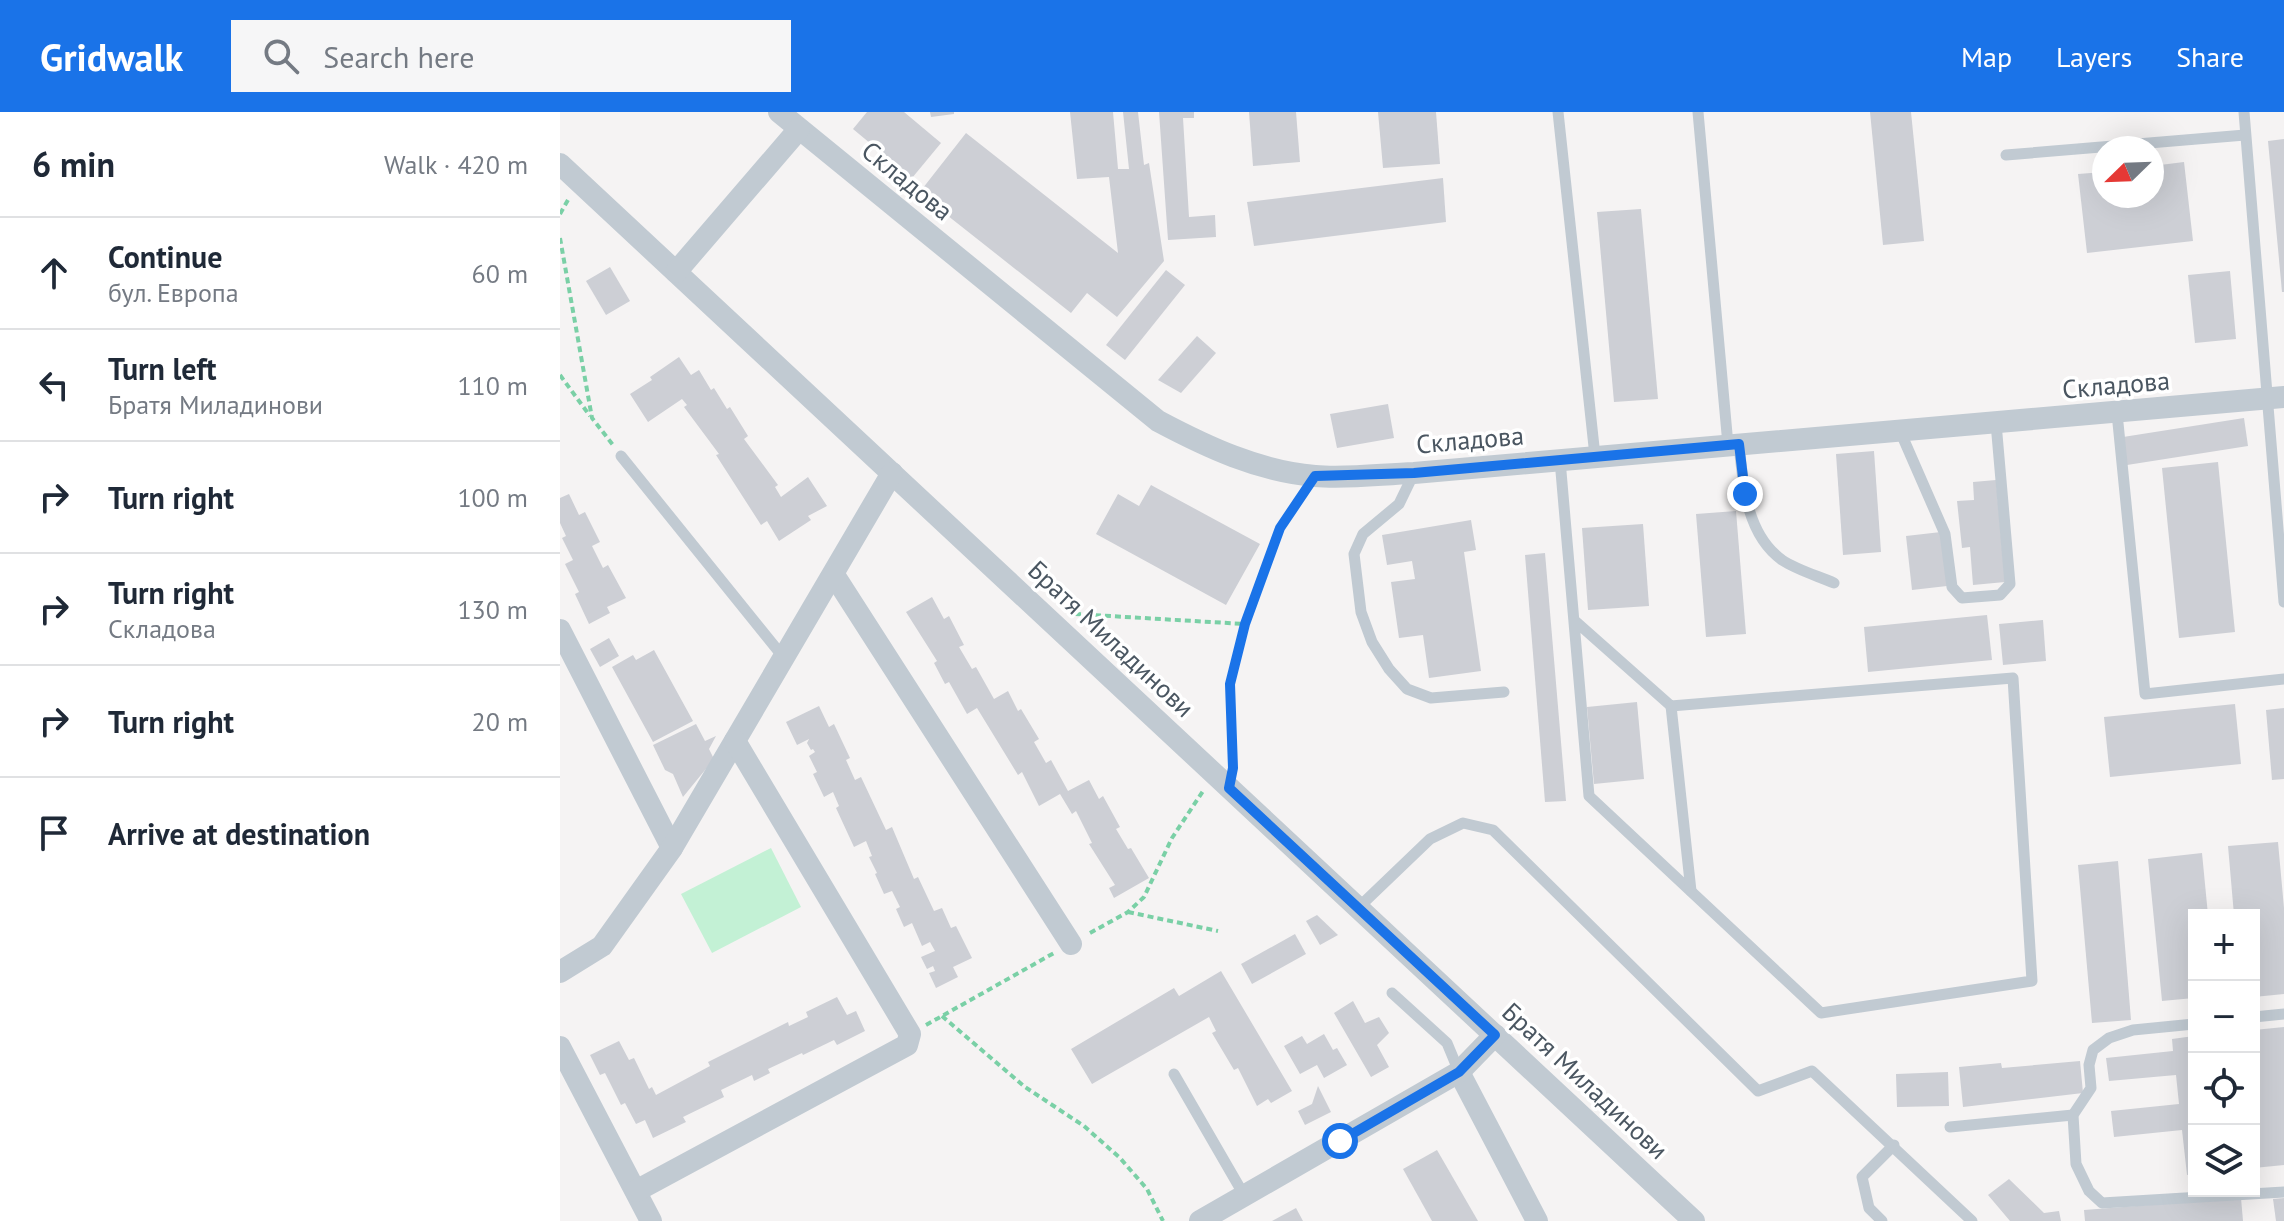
<!DOCTYPE html>
<html lang="en">
<head>
<meta charset="utf-8">
<style>
  :root { --surface:#fff; --page:#f6f6f7; --text:#1f2937; --muted:#747a83; --line:#e0e1e3; --accent:#1a73e8 }
  body { margin:0; font-family:"PT Sans",sans-serif; background:var(--page); color:var(--text) }
  .controls { position:absolute; right:24px; bottom:24px; display:grid; overflow:hidden; border-radius:0px; box-shadow:0 8px 32px #0002 }
  .controls button { width:72px; height:72px; display:grid; place-items:center; padding:0; border:0; border-bottom:2px solid var(--line); background:var(--surface); color:var(--text); font:40px sans-serif }
  .compass { position:absolute; left:1532px; top:24px; width:72px; height:72px; border-radius:50%; background:var(--surface); box-shadow:0 8px 32px #0002; rotate:247deg }
  .stop { position:absolute; width:24px; height:24px; margin:-18px; border:6px solid #1a73e8; border-radius:50%; background:#fff }
  .stop.end { background:#1a73e8; border-color:#fff; box-shadow:0 2px 8px #0008 }
  .list { margin:0; padding:0; list-style:none }
  h2 { display:flex; justify-content:space-between; align-items:center; height:104px; margin:0; padding:0 32px; font-size:34px }
  h2 small { font-size:26px; font-weight:400; color:var(--muted) }
  .list li { display:grid; grid-template-columns:52px 1fr auto; gap:24px; align-items:center; box-sizing:border-box; height:112px; padding:0 32px; border-top:2px solid var(--line) }
  .list b { display:block; font-size:30px; white-space:nowrap }
  .list p { margin:0; font-size:26px; white-space:nowrap; color:var(--muted) }
  .list em { font-size:26px; font-style:normal; color:var(--muted) }
  .icon { flex:none; width:44px; height:44px; fill:none; stroke:currentColor; stroke-width:2; stroke-linecap:round; stroke-linejoin:round }
  .map { position:relative; flex:none; width:1724px; height:1109px; overflow:hidden }
  header { display:flex; align-items:center; gap:48px; box-sizing:border-box; height:112px; padding:0 40px; background:var(--accent); color:#fff }
  header strong { font-size:38px }
  nav { display:flex; gap:44px; margin-inline-start:auto; font-size:28px }
  .search { width:560px; height:72px; background:var(--page); display:flex; align-items:center; gap:20px; box-sizing:border-box; padding:0 28px; border-radius:0px; color:var(--muted); font-size:30px }
  main { display:flex }
  aside { flex:1; background:var(--surface) }
  .map>svg:first-child { display:block }
  .green { fill:#c3f1d5 }
  .building { fill:#cdcfd5 }
  .lines { fill:none; stroke-linecap:round; stroke-linejoin:round }
  .path { stroke:#7ad0a6; stroke-width:4; stroke-dasharray:6 4; stroke-linecap:butt }
  .lane { stroke:#c1cad2; stroke-width:11 }
  .street { stroke:#c1cad2; stroke-width:22 }
  .route { stroke:#1a73e8; stroke-width:10 }
  .labels { text-anchor:middle; stroke-width:7; stroke-linejoin:round; paint-order:stroke }
  .street-label { font-size:26px; fill:#4a5661; stroke:#fff }
</style>
</head>
<body>
<header>
<strong>Gridwalk</strong>
<div class="search"><svg class="icon" aria-label="search" viewBox="0 0 24 24"><circle cx="10" cy="10" r="6"/><path d="M15 15l6 6"/></svg>Search here</div>
<nav><a>Map</a><a>Layers</a><a>Share</a></nav>
</header>
<main>
<aside>
<h2>6 min<small>Walk · 420 m</small></h2>
<ul class="list">
<li><svg class="icon" aria-label="ahead" viewBox="0 0 24 24"><path d="M12 20V5M6 11l6-6 6 6"/></svg><div><b>Continue</b><p>бул. Европа</p></div><em>60 m</em></li>
<li><svg class="icon" aria-label="left" viewBox="0 0 24 24"><path d="M17 20v-9H6M10 6l-5 5 5 5"/></svg><div><b>Turn left</b><p>Братя Миладинови</p></div><em>110 m</em></li>
<li><svg class="icon" aria-label="right" viewBox="0 0 24 24"><path d="M7 20v-9h11M14 6l5 5-5 5"/></svg><div><b>Turn right</b></div><em>100 m</em></li>
<li><svg class="icon" aria-label="right" viewBox="0 0 24 24"><path d="M7 20v-9h11M14 6l5 5-5 5"/></svg><div><b>Turn right</b><p>Складова</p></div><em>130 m</em></li>
<li><svg class="icon" aria-label="right" viewBox="0 0 24 24"><path d="M7 20v-9h11M14 6l5 5-5 5"/></svg><div><b>Turn right</b></div><em>20 m</em></li>
<li><svg class="icon" aria-label="arrive" viewBox="0 0 24 24"><path d="M6 21V4h12l-3 4 3 4H6"/></svg><div><b>Arrive at destination</b></div></li>
</ul>
</aside>
<div class="map">
<svg width="1724" height="1109" viewBox="0 0 1724 1109">
  <rect width="100%" height="100%" fill="#f5f3f3"/>
  <polygon class="green" points="211,736 241,795 152,841 121,782"/>
  <g class="building">
    <polygon points="307,0 344,0 381,31 352,66 293,17"/>
    <polygon points="370,0 394,0 394,2 371,5"/>
    <polygon points="510,0 553,0 558,57 569,57 563,0 578,0 584,53 589,51 604,149 557,205 527,181 511,201 359,81 406,21 558,141 549,65 517,67"/>
    <polygon points="599,0 634,0 634,6 623,6 629,105 655,103 656,125 608,128"/>
    <polygon points="689,0 736,0 740,50 693,54"/>
    <polygon points="818,0 876,0 880,52 823,56"/>
    <polygon points="1310,0 1351,0 1364,129 1323,133"/>
    <polygon points="1724,27 1724,180 1722,180 1708,29"/>
    <polygon points="1624,50 1633,129 1527,141 1518,62 1544,60 1544,84 1592,84 1592,54"/>
    <polygon points="883,66 886,110 694,134 687,90"/>
    <polygon points="1081,97 1098,287 1054,290 1037,100"/>
    <polygon points="50,155 70,189 46,203 26,169"/>
    <polygon points="606,158 625,173 565,248 546,233"/>
    <polygon points="1670,159 1676,227 1635,231 1628,163"/>
    <polygon points="637,224 656,241 621,281 598,268"/>
    <polygon points="119,245 131,263 139,258 151,278 154,276 167,297 170,295 188,324 184,327 218,373 215,375 221,385 248,365 267,394 248,404 251,408 219,429 207,409 201,413 156,343 159,342 124,295 127,293 122,287 88,310 70,282 92,268 90,265"/>
    <polygon points="828,292 834,326 777,336 770,302"/>
    <polygon points="1684,306 1688,334 1567,353 1563,325"/>
    <polygon points="1314,339 1321,440 1283,443 1276,342"/>
    <polygon points="1658,350 1675,520 1619,526 1602,356"/>
    <polygon points="1436,368 1445,470 1413,473 1410,435 1402,436 1397,389 1414,388 1413,370"/>
    <polygon points="591,373 700,432 666,493 536,422 558,382 579,394"/>
    <polygon points="9,382 19,403 25,400 40,430 32,434 43,456 48,453 66,486 47,495 50,501 29,512 15,482 19,480 5,452 13,448 2,426 6,424 0,411 0,386"/>
    <polygon points="1176,399 1186,522 1146,525 1136,402"/>
    <polygon points="911,408 916,438 904,440 921,559 869,566 863,523 839,526 831,470 855,467 852,449 827,453 822,423"/>
    <polygon points="1083,412 1089,494 1028,498 1022,416"/>
    <polygon points="1381,420 1387,474 1352,478 1346,424"/>
    <polygon points="985,441 1006,689 985,690 965,443"/>
    <polygon points="372,485 384,507 389,504 404,533 399,535 412,557 416,555 434,587 448,579 458,599 461,597 479,627 474,630 486,651 491,648 508,679 529,668 539,687 543,684 560,715 556,717 568,737 571,736 589,766 554,786 549,776 555,773 529,732 532,731 516,699 512,702 500,682 479,694 462,660 458,663 417,596 407,602 389,570 385,572 374,551 377,549 346,500"/>
    <polygon points="1427,503 1432,548 1308,560 1304,515"/>
    <polygon points="1483,508 1486,549 1443,553 1439,512"/>
    <polygon points="49,526 59,544 40,555 30,537"/>
    <polygon points="94,538 133,609 93,630 52,555 73,543 76,548"/>
    <polygon points="1077,590 1084,667 1034,672 1027,595"/>
    <polygon points="1675,592 1681,652 1550,665 1544,605"/>
    <polygon points="259,594 269,615 274,612 290,646 286,648 295,668 301,665 326,718 332,715 354,767 358,765 374,799 382,796 391,816 396,814 412,846 393,855 398,865 376,876 369,861 375,859 373,854 367,857 361,845 375,839 370,830 362,834 352,811 344,815 336,797 340,795 332,779 324,782 315,762 317,761 309,745 312,744 306,729 294,735 276,696 279,694 273,680 264,685 253,662 257,660 249,644 255,640 253,637 251,638 247,631 249,627 237,633 226,610"/>
    <polygon points="1724,596 1724,667 1712,668 1706,598"/>
    <polygon points="136,612 145,629 156,624 149,637 154,647 123,685 113,662 105,658 93,633"/>
    <polygon points="1718,730 1724,796 1724,882 1694,885 1694,803 1674,803 1668,734"/>
    <polygon points="1642,741 1648,803 1634,803 1634,886 1602,889 1588,747"/>
    <polygon points="1558,749 1571,908 1532,911 1518,753"/>
    <polygon points="757,803 778,823 760,833 746,809"/>
    <polygon points="735,822 746,842 692,872 681,852"/>
    <polygon points="661,859 732,979 711,991 708,987 697,994 678,956 674,958 652,921 656,919 649,905 532,972 511,937 614,876 619,884"/>
    <polygon points="277,885 287,903 296,899 305,919 277,933 274,928 243,943 242,941 208,957 210,961 194,969 192,963 161,978 164,985 123,1005 126,1010 93,1026 85,1008 76,1012 65,991 61,993 45,961 40,963 30,943 59,929 69,948 74,946 89,977 92,975 96,983 150,954 148,950 228,910 229,914 248,905 246,900"/>
    <polygon points="793,889 805,911 819,905 829,921 817,933 829,955 811,965 774,901"/>
    <polygon points="1724,915 1724,1053 1694,1056 1694,918"/>
    <polygon points="764,922 773,938 777,936 787,953 764,966 757,953 740,962 724,934 742,924 747,932"/>
    <polygon points="1634,924 1634,1062 1627,1063 1622,1018 1554,1025 1551,999 1619,992 1616,963 1549,969 1546,946 1613,939 1612,927"/>
    <polygon points="1520,949 1523,981 1403,995 1399,955 1441,951 1442,956"/>
    <polygon points="1388,960 1389,994 1337,995 1336,962"/>
    <polygon points="758,974 771,1000 745,1013 738,999 752,992"/>
    <polygon points="877,1038 918,1109 872,1109 843,1057"/>
    <polygon points="1449,1067 1484,1101 1499,1099 1501,1109 1450,1109 1428,1083"/>
    <polygon points="1681,1086 1683,1109 1525,1109 1524,1098"/>
    <polygon points="1724,1086 1724,1109 1716,1109 1713,1087"/>
    <polygon points="736,1096 743,1109 712,1109"/>
  </g>
  <g class="lines">
    <g class="path">
      <polyline points="0,102 8,88"/>
      <polyline points="0,126 32,306 53,333"/>
      <polyline points="0,263 30,304"/>
      <polyline points="515,502 685,512"/>
      <polyline points="673,650 670,572 685,512 720,416 743,382"/>
      <polyline points="568,800 658,819"/>
      <polyline points="530,821 568,800 584,785 612,726 643,679"/>
      <polyline points="382,904 465,975 524,1014 560,1046 587,1077 603,1109"/>
      <polyline points="366,913 494,841"/>
    </g>
    <g class="lane">
      <polyline points="998,0 1035,344"/>
      <polyline points="1138,0 1168,333"/>
      <polyline points="1684,0 1724,490"/>
      <polyline points="1446,43 1685,23"/>
      <polyline points="1557,301 1585,582 1724,567"/>
      <polyline points="1340,319 1385,422 1392,475 1402,486 1440,483 1450,472 1436,311"/>
      <path d="M1179,332C1183,372 1186,422 1222,448C1237,458 1258,464 1274,471"/>
      <polyline points="61,344 224,546"/>
      <polyline points="1000,348 1029,684 1261,901 1472,869 1453,566 1111,594 1014,508"/>
      <polyline points="854,361 839,392 803,422 794,442 801,500 812,530 829,557 847,577 871,586 944,580"/>
      <polyline points="1111,594 1131,779"/>
      <polyline points="798,796 870,727 903,711 933,718 1198,979 1252,959 1412,1109"/>
      <polyline points="832,881 887,931 899,960"/>
      <polyline points="1694,905 1724,902"/>
      <polyline points="1634,912 1573,918 1549,926 1533,938 1529,953 1531,976 1513,1003 1516,1052 1529,1079 1542,1091 1724,1080"/>
      <polyline points="614,962 684,1083"/>
      <polyline points="1390,1015 1513,1003"/>
      <polyline points="1322,1109 1309,1096 1302,1065 1334,1033"/>
    </g>
    <g class="street">
      <path d="M219,0L598,309C647,335 698,359 755,364C787,367 822,362 854,361L1724,285"/>
      <polyline points="0,52 1134,1109"/>
      <polyline points="116,160 239,17"/>
      <polyline points="274,463 511,832"/>
      <polyline points="0,518 112,736"/>
      <polyline points="0,860 42,834 112,736 332,361"/>
      <polyline points="0,935 91,1109"/>
      <polyline points="899,960 977,1109"/>
      <polyline points="76,1079 347,933 350,922 175,629"/>
      <polyline points="640,1109 899,960 935,923"/>
    </g>
  </g>
  <g class="lines">
    <polyline class="route" points="780,1029 899,960 935,923 669,676 673,656 670,572 685,512 720,416 755,364 854,361 1179,332 1185,382"/>
  </g>
  <g class="labels">
    <g class="street-label">
      <text transform="translate(347 69) rotate(39)" y="9">Складова</text>
      <text transform="translate(1556 273) rotate(-5)" y="9">Складова</text>
      <text transform="translate(910 328) rotate(-5)" y="9">Складова</text>
      <text transform="translate(551 527) rotate(43)" y="9">Братя Миладинови</text>
      <text transform="translate(1025 969) rotate(43)" y="9">Братя Миладинови</text>
    </g>
  </g>
</svg>
<div class="controls">
<button>+</button>
<button>−</button>
<button><svg class="icon" aria-label="locate" viewBox="0 0 24 24"><circle cx="12" cy="12" r="6"/><path d="M12 2v4M12 18v4M2 12h4M18 12h4"/></svg></button>
<button><svg class="icon" aria-label="layers" viewBox="0 0 24 24"><path d="M12 4l9 5-9 5-9-5zM3 14l9 5 9-5"/></svg></button>
</div>
<svg class="compass" viewBox="-18 -18 36 36"><path d="M0-13l5 13h-10z" fill="#e53935"/><path d="M0 13l5-13h-10z" fill="#747a83"/></svg>
<div class="stop" style="left:780px;top:1029px"></div>
<div class="stop end" style="left:1185px;top:382px"></div>
</div>
</main>
</body>
</html>
